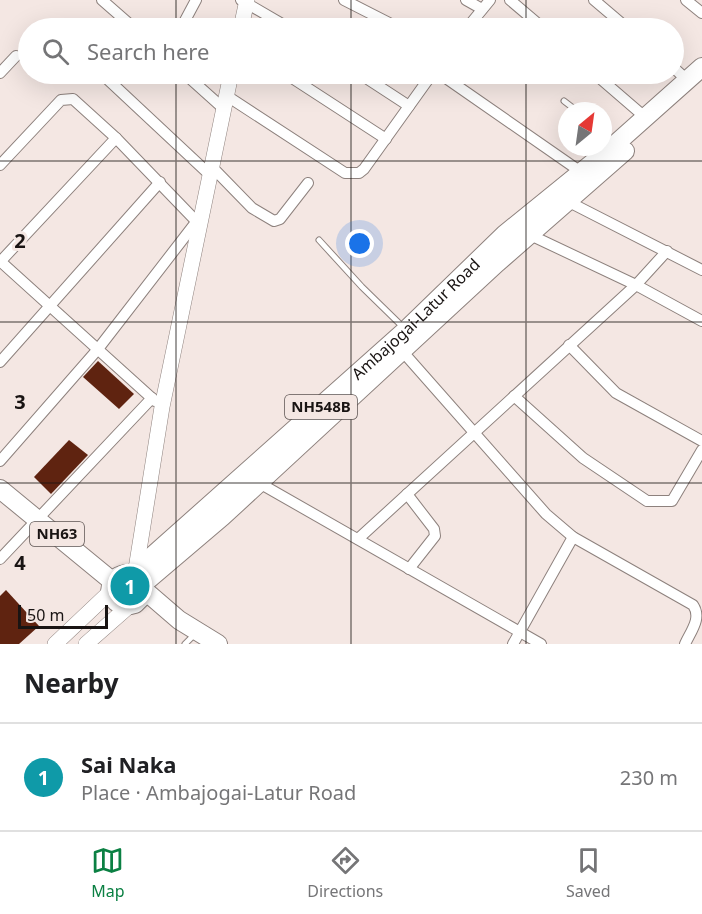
<!DOCTYPE html>
<html lang="en">
<head>
<meta charset="utf-8">
<style>
  :root { --surface:#fff; --page:#f2f2f2; --text:#202124; --muted:#757577; --line:#e0e0e0; --accent:#0b8043 }
  body { margin:0; font-family:"Noto Sans",sans-serif; background:var(--page); color:var(--text) }
  .compass { position:absolute; left:558px; top:102px; width:54px; height:54px; border-radius:50%; background:var(--surface); box-shadow:0 6px 24px #0002; rotate:29deg }
  .scale { position:absolute; left:18px; bottom:15px; width:90px; box-sizing:border-box; padding-left:6px; border:3px solid #191413; border-top:0; font-size:16px; line-height:21px; white-space:nowrap; color:#191413; -webkit-text-stroke:4px #f4e7e3; paint-order:stroke }
  .you { position:absolute; left:360px; top:244px; width:21px; height:21px; margin:-15px; border:4px solid #fff; border-radius:50%; background:#1a73e8; box-shadow:0 0 0 9px #1a73e833 }
  .badge { display:grid; place-items:center; width:39px; height:39px; border-radius:50%; background:var(--accent); color:#fff; font-size:20px; font-weight:700 }
  .pin { position:absolute; translate:-50% -50%; border:3px solid #fff; box-shadow:0 2px 6px #0006 }
  .list { margin:0; padding:0; list-style:none }
  h2 { display:flex; justify-content:space-between; align-items:center; height:78px; margin:0; padding:0 24px; font-size:26px }
  h2 small { font-size:20px; font-weight:400; color:var(--muted) }
  .list li { display:grid; grid-template-columns:39px 1fr auto; gap:18px; align-items:center; box-sizing:border-box; height:108px; padding:0 24px; border-top:2px solid var(--line) }
  .list b { display:block; font-size:22px; white-space:nowrap }
  .list p { margin:0; font-size:20px; white-space:nowrap; color:var(--muted) }
  .list em { font-size:20px; font-style:normal; color:var(--muted) }
  .icon { flex:none; width:33px; height:33px; fill:none; stroke:currentColor; stroke-width:2; stroke-linecap:round; stroke-linejoin:round }
  .map { position:relative; flex:none; width:702px; height:644px; overflow:hidden }
  .search { position:absolute; background:var(--surface); box-shadow:0 6px 24px #0002; left:18px; right:18px; top:18px; height:66px; display:flex; align-items:center; gap:15px; box-sizing:border-box; padding:0 21px; border-radius:33px; color:var(--muted); font-size:22px }
  .sheet { height:186px; background:var(--surface) }
  nav { display:flex; justify-content:space-around; align-items:center; box-sizing:border-box; height:84px; border-top:2px solid var(--line); background:var(--surface); font-size:16px; color:var(--muted) }
  nav a { display:grid; justify-items:center; gap:3px }
  nav .on { color:var(--accent) }
  .map>svg:first-child { display:block }
  .building { fill:#5f2310 }
  .lines { fill:none; stroke-linecap:round; stroke-linejoin:round }
  .lane-casing { stroke:#8d817d; stroke-width:7 }
  .street-casing { stroke:#8d817d; stroke-width:12 }
  .secondary-casing { stroke:#8d817d; stroke-width:16 }
  .highway-casing { stroke:#8d817d; stroke-width:20 }
  .lane { stroke:#fff; stroke-width:5 }
  .street { stroke:#fff; stroke-width:10 }
  .secondary { stroke:#fff; stroke-width:15 }
  .highway { stroke:#fff; stroke-width:18 }
  .grid { fill:none; stroke:#191413; stroke-width:1.5; stroke-opacity:0.55 }
  .labels { text-anchor:middle; stroke-width:6; stroke-linejoin:round; paint-order:stroke }
  .shield { fill:#f4e7e3; stroke:#5b5351; stroke-width:1.5 }
  .shield-label { font-size:15px; font-weight:bold; fill:#191413 }
  .street-label { font-size:16px; fill:#191413; stroke:#f4e7e3 }
  .grid-label { font-size:20px; text-anchor:middle; font-weight:bold; fill:#191413; stroke:#f4e7e3; stroke-width:6; stroke-linejoin:round; paint-order:stroke }
</style>
</head>
<body>
<div class="map">
<svg width="702" height="644" viewBox="0 0 702 644">
  <rect width="100%" height="100%" fill="#f4e7e3"/>
  <g class="building">
    <polygon points="98,361 134,394 119,409 83,377"/>
    <polygon points="69,440 88,455 51,494 34,477"/>
    <polygon points="6,590 39,626 19,644 0,644 0,596"/>
  </g>
  <g class="lines">
    <g class="lane-casing">
      <g id="lane">
        <polyline points="564,101 577,111"/>
        <polyline points="319,240 362,287 403,327"/>
        <polyline points="185,644 194,635"/>
      </g>
    </g>
    <g class="street-casing">
      <g id="street">
        <polyline points="102,0 134,28"/>
        <polyline points="241,0 289,28"/>
        <polyline points="344,0 399,28"/>
        <polyline points="466,0 482,9"/>
        <polyline points="510,0 543,28"/>
        <polyline points="594,0 627,28"/>
        <polyline points="686,0 702,13"/>
        <polyline points="181,28 196,0"/>
        <polyline points="467,28 490,0"/>
        <polyline points="674,68 687,80"/>
        <polyline points="0,73 16,56"/>
        <polyline points="102,74 210,175"/>
        <polyline points="185,74 224,109"/>
        <polyline points="286,74 386,139"/>
        <polyline points="360,74 409,106"/>
        <polyline points="440,74 581,172"/>
        <polyline points="595,74 646,118"/>
        <polyline points="227,96 345,173 359,173 364,169 432,74"/>
        <polyline points="0,165 61,100 73,99 116,138 197,222"/>
        <polyline points="212,167 252,208 274,221 280,219 308,183"/>
        <polyline points="569,202 702,270"/>
        <polyline points="526,233 636,285 702,321"/>
        <polyline points="0,261 155,401"/>
        <polyline points="0,262 116,138"/>
        <polyline points="569,345 616,393 702,441"/>
        <path d="M403,352L546,514L573,537L693,605C702,618 691,631 685,644"/>
        <polyline points="0,362 160,182"/>
        <polyline points="514,396 583,458 647,501 672,501 702,450"/>
        <polyline points="0,461 98,349 200,217"/>
        <polyline points="254,480 541,644"/>
        <polyline points="407,494 434,529 435,536 409,569"/>
        <polyline points="358,539 636,285 667,251"/>
        <polyline points="0,559 152,398"/>
        <polyline points="513,644 573,537"/>
      </g>
    </g>
    <g class="secondary-casing">
      <g id="secondary">
        <polyline points="241,28 247,0"/>
        <polyline points="136,569 162,407 231,74"/>
        <polyline points="55,644 110,592"/>
        <polyline points="86,644 128,607"/>
      </g>
    </g>
    <g class="highway-casing">
      <g id="highway">
        <polyline points="0,489 112,581"/>
        <path id="s1" d="M132,574L142,585L141,598L135,604C122,608 114,604 110,592C111,578 119,573 132,574L406,330L505,234L611,148L702,67"/>
        <polyline points="142,585 222,517 497,263 625,151"/>
        <polyline points="143,589 179,620 218,644"/>
      </g>
    </g>
    <use href="#lane" class="lane"/>
    <use href="#street" class="street"/>
    <use href="#secondary" class="secondary"/>
    <use href="#highway" class="highway"/>
  </g>
  <path class="grid" d="M176,0V28M351,0V28M526,0V28M176,74V644M351,74V644M526,74V644M0,161H702M0,322H702M0,483H702"/>
  <g class="labels">
    <g class="shield">
      <rect x="285" y="395" width="72" height="24" rx="4.5"/>
      <rect x="30" y="522" width="54" height="24" rx="4.5"/>
    </g>
    <g class="shield-label">
      <text x="321" y="412">NH548B</text>
      <text x="57" y="539">NH63</text>
    </g>
    <g class="street-label">
      <text dy="6" stroke="none"><textPath href="#s1" startOffset="482">Ambajogai-Latur Road</textPath></text>
    </g>
  </g>
  <g class="grid-label">
    <text x="20" y="248">2</text>
    <text x="20" y="409">3</text>
    <text x="20" y="570">4</text>
  </g>
</svg>
<svg class="compass" viewBox="-18 -18 36 36"><path d="M0-13l5 13h-10z" fill="#e53935"/><path d="M0 13l5-13h-10z" fill="#757577"/></svg>
<div class="scale">50 m</div>
<div class="you"></div>
<div class="pin badge" style="left:130px;top:586px;background:#0f9aa8">1</div>
<div class="search"><svg class="icon" aria-label="search" viewBox="0 0 24 24"><circle cx="10" cy="10" r="6"/><path d="M15 15l6 6"/></svg>Search here</div>
</div>
<section class="sheet">
<h2>Nearby<small></small></h2>
<ul class="list">
<li><span class="badge" style="background:#0f9aa8">1</span><div><b>Sai Naka</b><p>Place · Ambajogai-Latur Road</p></div><em>230 m</em></li>
</ul>
</section>
<nav>
<a class="on"><svg class="icon" aria-label="map" viewBox="0 0 24 24"><path d="M3 6l6-2 6 2 6-2v14l-6 2-6-2-6 2zM9 4v14M15 6v14"/></svg>Map</a>
<a><svg class="icon" aria-label="directions" viewBox="0 0 24 24"><path d="M12 3l9 9-9 9-9-9zM9 14v-3h6M13 9l2 2-2 2"/></svg>Directions</a>
<a><svg class="icon" aria-label="saved" viewBox="0 0 24 24"><path d="M7 4h10v16l-5-4-5 4z"/></svg>Saved</a>
</nav>
</body>
</html>
